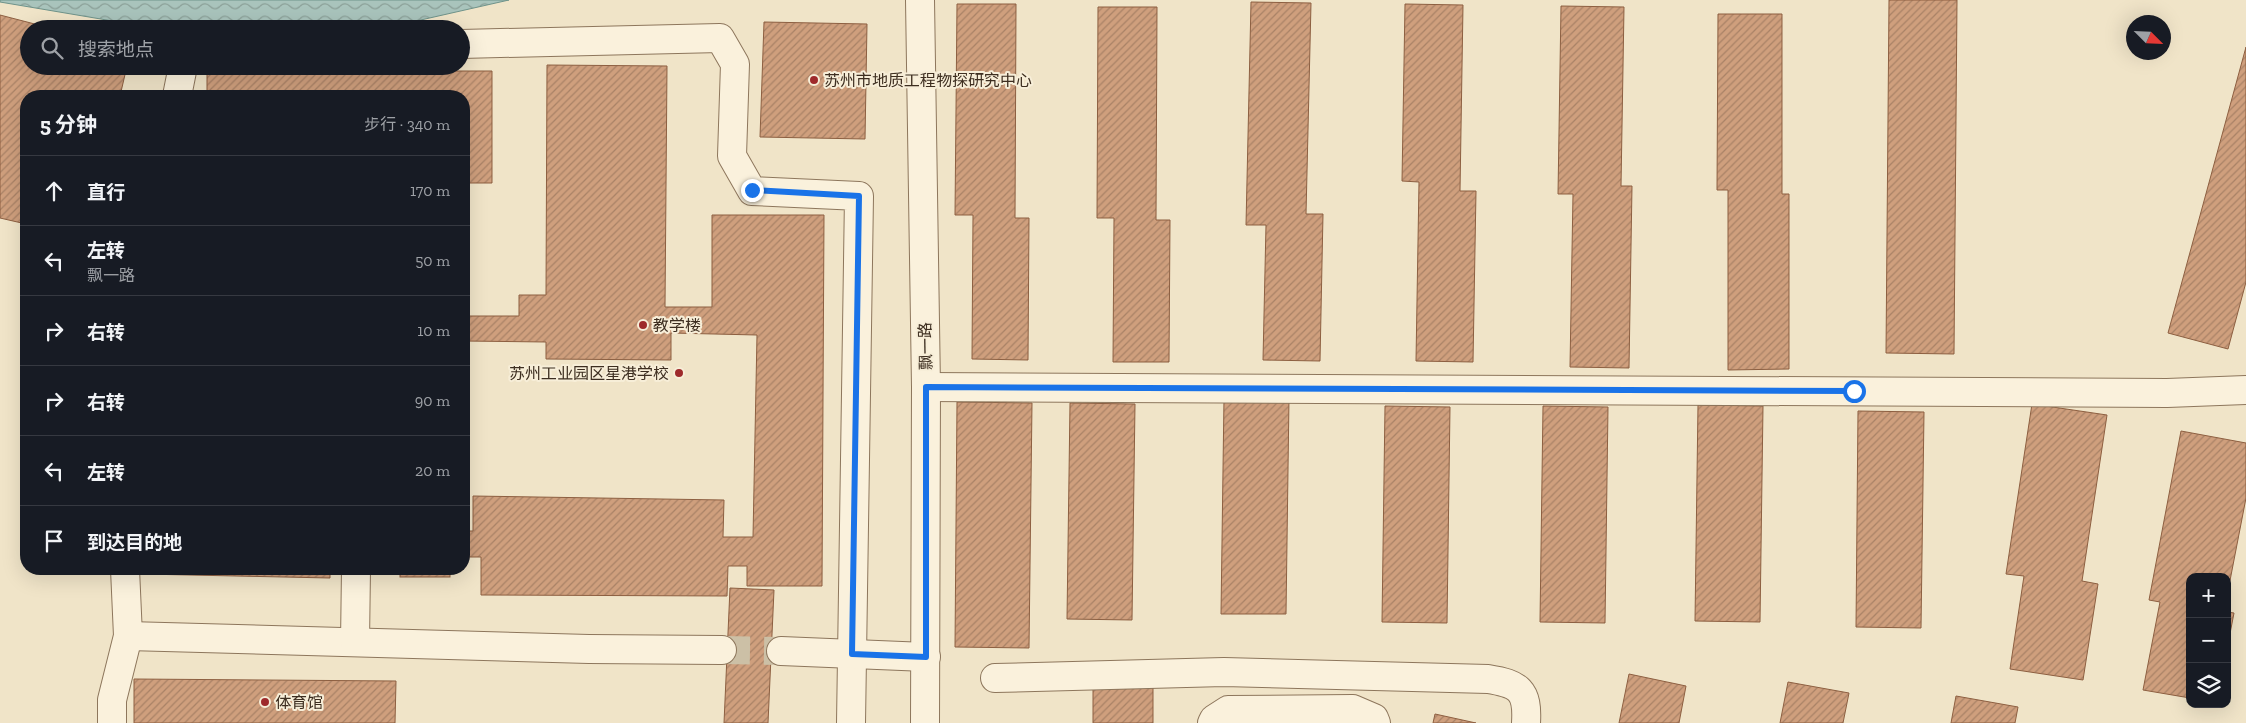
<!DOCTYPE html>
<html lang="zh">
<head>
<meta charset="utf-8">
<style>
  :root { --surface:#171b24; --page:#242831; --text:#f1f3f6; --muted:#9ea1a6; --line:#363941 }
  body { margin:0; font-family:"Zilla Slab","Noto Sans SC",serif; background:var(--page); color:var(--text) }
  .controls { position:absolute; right:15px; bottom:15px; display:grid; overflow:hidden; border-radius:10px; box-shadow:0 5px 20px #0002 }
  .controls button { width:45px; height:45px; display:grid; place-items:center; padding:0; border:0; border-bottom:1px solid var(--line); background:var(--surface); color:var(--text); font:25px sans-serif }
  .compass { position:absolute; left:2126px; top:15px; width:45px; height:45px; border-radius:50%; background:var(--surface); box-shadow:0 5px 20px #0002; rotate:114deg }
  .stop { position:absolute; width:15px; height:15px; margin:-11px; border:4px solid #1a73e8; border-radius:50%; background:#fff }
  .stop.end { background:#1a73e8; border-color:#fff; box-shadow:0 1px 5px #0008 }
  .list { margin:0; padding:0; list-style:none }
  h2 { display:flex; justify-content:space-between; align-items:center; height:65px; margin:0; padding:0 20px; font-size:21px }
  h2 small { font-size:16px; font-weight:400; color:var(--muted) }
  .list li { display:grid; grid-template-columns:32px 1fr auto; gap:15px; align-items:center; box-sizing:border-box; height:70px; padding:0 20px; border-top:1px solid var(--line) }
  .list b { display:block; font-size:19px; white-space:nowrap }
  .list p { margin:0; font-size:16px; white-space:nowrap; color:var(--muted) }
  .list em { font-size:16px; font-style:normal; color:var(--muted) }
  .icon { flex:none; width:28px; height:28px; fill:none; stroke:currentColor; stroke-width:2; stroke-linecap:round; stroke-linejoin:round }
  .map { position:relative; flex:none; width:2246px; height:723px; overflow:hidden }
  .search { position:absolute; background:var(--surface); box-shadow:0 5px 20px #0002; left:20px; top:20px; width:450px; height:55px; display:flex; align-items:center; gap:12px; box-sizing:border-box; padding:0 18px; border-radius:28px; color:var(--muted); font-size:19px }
  .panel { position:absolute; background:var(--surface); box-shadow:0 5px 20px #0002; left:20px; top:90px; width:450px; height:485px; border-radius:20px }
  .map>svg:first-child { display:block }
  .water { fill:url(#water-waves); stroke:#6f938a }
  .building { fill:url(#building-hatch); stroke:#8d5f41 }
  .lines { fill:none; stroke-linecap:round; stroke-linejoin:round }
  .minor-tunnel { stroke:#ccc0a6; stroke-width:28; stroke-dasharray:28 14; stroke-linecap:butt }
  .minor-casing { stroke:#8d765c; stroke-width:30 }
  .minor { stroke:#faf1dc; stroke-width:28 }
  .route { stroke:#1a73e8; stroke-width:6 }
  .poi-dot { fill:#9e2a2b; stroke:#f7eed8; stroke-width:2 }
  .labels { text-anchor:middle; stroke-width:4; stroke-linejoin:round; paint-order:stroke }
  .poi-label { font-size:16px; fill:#3d2e20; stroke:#f7eed8; text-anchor:start }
  .street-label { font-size:16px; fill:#3d2e20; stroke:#f7eed8 }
</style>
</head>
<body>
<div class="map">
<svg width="2246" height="723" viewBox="0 0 2246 723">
  <defs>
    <pattern id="water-waves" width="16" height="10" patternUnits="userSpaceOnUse" patternTransform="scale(1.25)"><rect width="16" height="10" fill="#a9c4bc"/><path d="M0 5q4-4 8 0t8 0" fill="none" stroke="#8ba098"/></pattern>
    <pattern id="building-hatch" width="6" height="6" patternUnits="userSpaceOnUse" patternTransform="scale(1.25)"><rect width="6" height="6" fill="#cf9f7d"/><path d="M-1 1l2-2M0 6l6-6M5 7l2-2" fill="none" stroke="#a98266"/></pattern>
  </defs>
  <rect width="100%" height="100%" fill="#f0e4c8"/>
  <polygon class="water" points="0,0 509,0 381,29 160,29 0,2"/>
  <g class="building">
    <polygon points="1889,0 1957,0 1954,354 1886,353"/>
    <polygon points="1251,2 1311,3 1306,214 1323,214 1320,361 1263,360 1266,225 1246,225"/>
    <polygon points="957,4 1016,4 1015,218 1029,218 1028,360 972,359 973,215 955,215"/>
    <polygon points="1405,4 1463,5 1460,191 1476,191 1473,362 1416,361 1419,182 1402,181"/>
    <polygon points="1561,6 1624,7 1621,186 1632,186 1629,368 1570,367 1573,194 1558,194"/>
    <polygon points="1098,7 1157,7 1156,220 1170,220 1169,362 1113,362 1114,218 1097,218"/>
    <polygon points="1718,14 1782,14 1782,194 1789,194 1789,369 1728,370 1728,190 1717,190"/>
    <polygon points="0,15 54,29 29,29 29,66 127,66 120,96 26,96 26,224 0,218"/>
    <polygon points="764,22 867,24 865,139 760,137"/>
    <polygon points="2246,47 2246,282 2228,349 2168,333"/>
    <polygon points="547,65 667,66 665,307 712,307 712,215 824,215 822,586 747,586 747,566 728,566 727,596 481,595 481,557 464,557 464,531 473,531 473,496 724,500 723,537 753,537 757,335 671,333 671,360 546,359 546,342 464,341 464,316 519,316 519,295 546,295"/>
    <polygon points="207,71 492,71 492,183 464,183 464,96 207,96"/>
    <polygon points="1224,398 1289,398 1286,614 1221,614"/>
    <polygon points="957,402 1032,403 1029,648 955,647"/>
    <polygon points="1070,403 1135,404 1132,620 1067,619"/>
    <polygon points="2032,404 2107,415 2082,581 2098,584 2083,680 2010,669 2024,576 2006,574"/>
    <polygon points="1698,405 1763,406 1760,622 1695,621"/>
    <polygon points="1385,406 1450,407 1447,623 1382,622"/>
    <polygon points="1543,406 1608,407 1605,623 1540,622"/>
    <polygon points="1858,411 1924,412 1921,628 1856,627"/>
    <polygon points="2181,431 2246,443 2246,498 2227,596 2227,577 2190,577 2190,698 2143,690 2160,602 2149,600"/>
    <polygon points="144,569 330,569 330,578 143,574"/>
    <rect x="400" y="569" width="50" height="8"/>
    <polygon points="730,588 774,590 768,723 724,723"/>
    <polygon points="2227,612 2234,613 2227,649"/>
    <polygon points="1629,674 1686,686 1679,723 1619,723"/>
    <polygon points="134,679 396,681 395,723 134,723"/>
    <polygon points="1788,682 1849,693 1843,723 1780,723"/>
    <rect x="1093" y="685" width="60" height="38"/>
    <polygon points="1956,696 2018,707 2015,723 1951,723"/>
    <polygon points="1435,714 1476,723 1433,723"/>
  </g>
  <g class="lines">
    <polyline class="minor-tunnel" points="722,650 781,651"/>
    <g class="minor-casing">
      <g id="minor">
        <polyline points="920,0 926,387 925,723"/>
        <polyline points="461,44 720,38 735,64 732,156 752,191 859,196 851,723"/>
        <polyline points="177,96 183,66"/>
        <polyline points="926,387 2167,393 2246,390"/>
        <polyline points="128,636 589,649 722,650"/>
        <polyline points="355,642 356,569"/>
        <polyline points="781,651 926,657"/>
        <path d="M995,678L1224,672L1488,679C1519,684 1528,690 1526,723"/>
        <polyline points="112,723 112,700 128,636 125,569"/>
        <polyline points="1212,723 1214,719 1228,710 1353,709 1374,718 1376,723"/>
      </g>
    </g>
    <use href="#minor" class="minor"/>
  </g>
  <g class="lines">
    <polyline class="route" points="752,190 859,196 852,654 926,657 926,387 1854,391"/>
  </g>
  <g class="poi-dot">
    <circle cx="814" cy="80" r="5"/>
    <circle cx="643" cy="325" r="5"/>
    <circle cx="679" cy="373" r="5"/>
    <circle cx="265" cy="702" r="5"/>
  </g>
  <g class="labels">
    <g class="poi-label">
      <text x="824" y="86">苏州市地质工程物探研究中心</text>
      <text x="653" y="331">教学楼</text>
      <text x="669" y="379" text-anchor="end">苏州工业园区星港学校</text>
      <text x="275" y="708">体育馆</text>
    </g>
    <g class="street-label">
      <text transform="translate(925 346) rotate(-91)" y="6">飘一路</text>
    </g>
  </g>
</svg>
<div class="controls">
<button>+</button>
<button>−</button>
<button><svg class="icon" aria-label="layers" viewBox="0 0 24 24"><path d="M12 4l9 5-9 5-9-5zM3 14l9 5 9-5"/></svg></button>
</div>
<svg class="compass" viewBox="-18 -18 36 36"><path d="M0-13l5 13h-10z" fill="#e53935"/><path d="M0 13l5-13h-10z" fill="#9ea1a6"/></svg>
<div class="stop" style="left:1854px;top:391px"></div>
<div class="stop end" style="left:752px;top:190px"></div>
<div class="search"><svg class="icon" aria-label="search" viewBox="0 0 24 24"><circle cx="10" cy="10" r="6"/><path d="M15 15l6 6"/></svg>搜索地点</div>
<section class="panel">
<h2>5 分钟<small>步行 · 340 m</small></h2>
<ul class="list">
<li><svg class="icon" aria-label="ahead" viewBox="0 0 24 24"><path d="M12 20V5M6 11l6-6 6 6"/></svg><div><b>直行</b></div><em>170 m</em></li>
<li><svg class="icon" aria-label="left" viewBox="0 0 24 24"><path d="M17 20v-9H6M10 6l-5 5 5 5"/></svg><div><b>左转</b><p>飘一路</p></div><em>50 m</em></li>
<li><svg class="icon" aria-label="right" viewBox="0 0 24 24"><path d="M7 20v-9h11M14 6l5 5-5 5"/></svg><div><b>右转</b></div><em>10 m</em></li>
<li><svg class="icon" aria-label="right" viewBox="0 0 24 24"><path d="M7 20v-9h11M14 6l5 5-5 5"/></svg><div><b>右转</b></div><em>90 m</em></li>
<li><svg class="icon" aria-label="left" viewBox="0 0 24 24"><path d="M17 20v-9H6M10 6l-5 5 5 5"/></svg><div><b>左转</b></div><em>20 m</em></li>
<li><svg class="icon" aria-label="arrive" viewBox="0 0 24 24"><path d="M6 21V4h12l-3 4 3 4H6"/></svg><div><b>到达目的地</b></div></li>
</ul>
</section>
</div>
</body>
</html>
